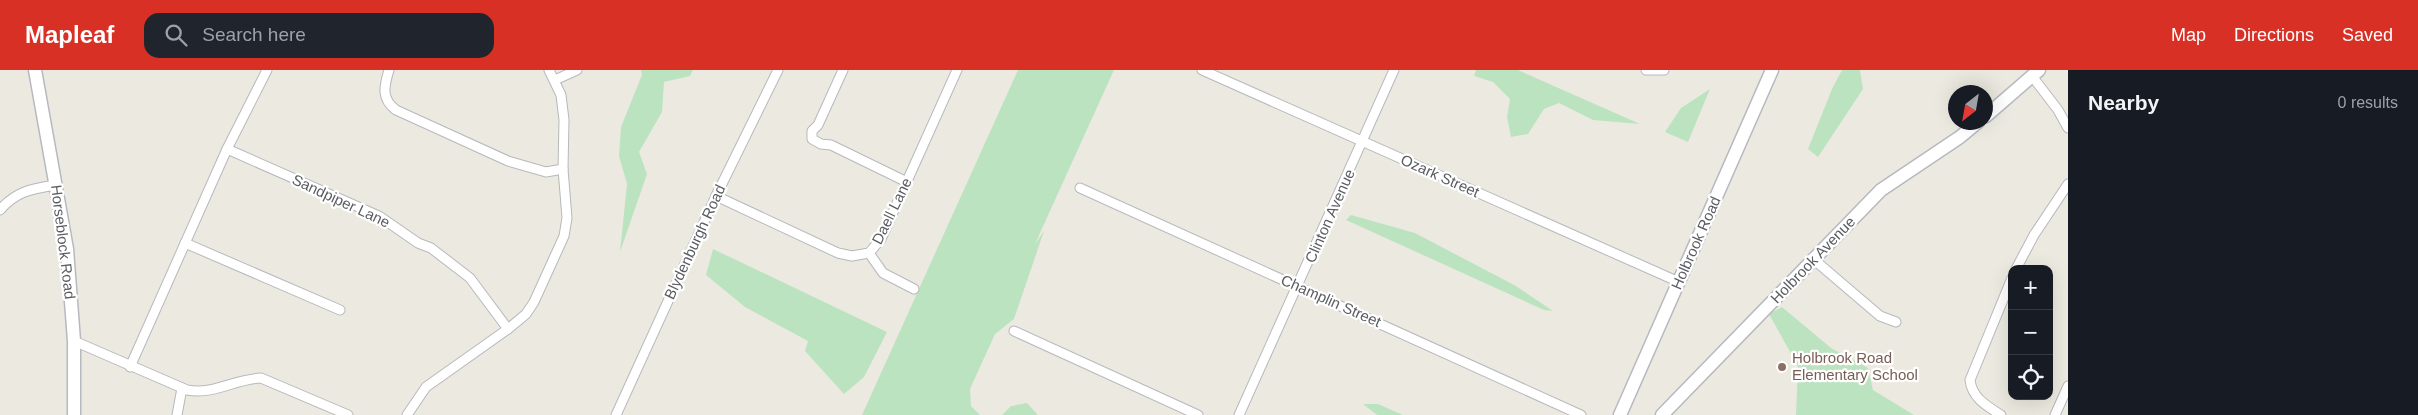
<!DOCTYPE html>
<html lang="en">
<head>
<meta charset="utf-8">
<style>
  :root { --surface:#171b24; --page:#20242c; --text:#f1f3f6; --muted:#9ea1a6; --line:#363941; --accent:#d93025 }
  body { margin:0; font-family:Helvetica,sans-serif; background:var(--page); color:var(--text) }
  .controls { position:absolute; right:15px; bottom:15px; display:grid; overflow:hidden; border-radius:10px; box-shadow:0 5px 20px #0002 }
  .controls button { width:45px; height:45px; display:grid; place-items:center; padding:0; border:0; border-bottom:1px solid var(--line); background:var(--surface); color:var(--text); font:25px sans-serif }
  .compass { position:absolute; left:1948px; top:15px; width:45px; height:45px; border-radius:50%; background:var(--surface); box-shadow:0 5px 20px #0002; rotate:211deg }
  .list { margin:0; padding:0; list-style:none }
  h2 { display:flex; justify-content:space-between; align-items:center; height:65px; margin:0; padding:0 20px; font-size:21px }
  h2 small { font-size:16px; font-weight:400; color:var(--muted) }
  .icon { flex:none; width:28px; height:28px; fill:none; stroke:currentColor; stroke-width:2; stroke-linecap:round; stroke-linejoin:round }
  .map { position:relative; flex:none; width:2068px; height:345px; overflow:hidden }
  header { display:flex; align-items:center; gap:30px; box-sizing:border-box; height:70px; padding:0 25px; background:var(--accent); color:#fff }
  header strong { font-size:24px }
  nav { display:flex; gap:28px; margin-inline-start:auto; font-size:18px }
  .search { width:350px; height:45px; background:var(--page); display:flex; align-items:center; gap:12px; box-sizing:border-box; padding:0 18px; border-radius:15px; color:var(--muted); font-size:19px }
  main { display:flex }
  aside { flex:1; background:var(--surface) }
  .map>svg:first-child { display:block }
  .green { fill:#bce3c0 }
  .lines { fill:none; stroke-linecap:round; stroke-linejoin:round }
  .street-casing { stroke:#b6b8bd; stroke-width:11 }
  .secondary-casing { stroke:#b6b9bf; stroke-width:15 }
  .street { stroke:#fff; stroke-width:9 }
  .secondary { stroke:#fff; stroke-width:12 }
  .education-dot { fill:#8d6e63; stroke:#fff; stroke-width:2 }
  .labels { text-anchor:middle; stroke-width:4.5; stroke-linejoin:round; paint-order:stroke }
  .street-label { font-size:15px; fill:#595c61; stroke:#fff }
  .education-label { font-size:15px; fill:#785e54; stroke:#fff; text-anchor:start }
</style>
</head>
<body>
<header>
<strong>Mapleaf</strong>
<div class="search"><svg class="icon" aria-label="search" viewBox="0 0 24 24"><circle cx="10" cy="10" r="6"/><path d="M15 15l6 6"/></svg>Search here</div>
<nav><a>Map</a><a>Directions</a><a>Saved</a></nav>
</header>
<main>
<div class="map">
<svg width="2068" height="345" viewBox="0 0 2068 345">
  <rect width="100%" height="100%" fill="#eceae0"/>
  <g class="green">
    <polygon points="641,0 693,0 690,6 664,12 662,42 639,82 647,104 620,182 627,114 619,86 621,57 642,5"/>
    <polygon points="1018,0 1114,0 1035,174 1044,161 1014,249 995,264 970,319 971,336 980,345 862,345"/>
    <polygon points="1476,0 1518,0 1640,54 1593,50 1559,33 1544,39 1528,64 1511,67 1507,47 1510,29 1493,12 1474,6"/>
    <polygon points="1842,0 1860,0 1863,19 1818,87 1808,79 1832,19"/>
    <polygon points="1710,19 1688,72 1665,62 1681,38"/>
    <polygon points="1351,145 1415,163 1516,216 1553,241 1544,240 1346,150"/>
    <polygon points="713,179 887,262 864,307 844,324 805,281 808,271 745,237 706,205"/>
    <polygon points="1782,237 1831,278 1868,298 1873,320 1914,345 1796,345 1798,296 1769,244"/>
    <polygon points="1027,333 1038,345 1002,345 1011,336"/>
    <polygon points="1363,334 1378,334 1403,345 1377,345"/>
  </g>
  <g class="lines">
    <g class="street-casing">
      <g id="street">
        <path d="M389,0C384,16 381,29 396,40L508,91L546,102L563,99"/>
        <polyline points="843,0 818,55 812,61 812,69 821,74 831,75 907,112"/>
        <polyline points="1202,0 1679,212"/>
        <polyline points="1646,0 1664,0"/>
        <polyline points="2032,6 2058,40 2068,58"/>
        <polyline points="555,10 577,0"/>
        <polyline points="227,79 379,146 418,173 431,178 470,208 508,259"/>
        <polyline points="1080,118 1581,345"/>
        <polyline points="716,126 838,183 852,186 869,183 881,169 957,0"/>
        <path d="M0,140C16,121 32,119 55,115"/>
        <polyline points="185,173 340,240"/>
        <polyline points="869,183 883,203 914,219"/>
        <polyline points="1812,188 1880,246 1896,252"/>
        <polyline points="2016,199 2034,165 2068,114"/>
        <polyline points="1014,261 1198,345"/>
        <path d="M74,271L187,320C215,325 234,309 261,308L348,345"/>
        <polyline points="130,297 227,79 267,0"/>
        <polyline points="177,345 182,318"/>
        <polyline points="407,345 426,317 508,259 526,244 534,232 564,166 567,148 563,99 564,50 561,25 549,0"/>
        <polyline points="616,345 716,126 778,0"/>
        <polyline points="1239,345 1394,0"/>
        <path d="M2001,345C1987,336 1972,328 1970,310L2012,208"/>
        <polyline points="2055,345 2068,316"/>
      </g>
    </g>
    <g class="secondary-casing">
      <g id="secondary">
        <polyline points="35,0 67,179 74,271 74,345"/>
        <polyline points="1986,46 2039,0"/>
        <polyline points="1620,345 1772,0"/>
        <polyline points="1662,345 1881,120 1960,67 1978,52"/>
      </g>
    </g>
    <use href="#street" class="street"/>
    <use href="#secondary" class="secondary"/>
  </g>
  <circle class="education-dot" cx="1782" cy="297" r="5"/>
  <g class="labels">
    <g class="street-label">
      <text transform="translate(1440 106) rotate(24)" y="5">Ozark Street</text>
      <text transform="translate(341 131) rotate(25)" y="5">Sandpiper Lane</text>
      <text transform="translate(892 141) rotate(-64)" y="5">Daell Lane</text>
      <text transform="translate(1330 146) rotate(-66)" y="5">Clinton Avenue</text>
      <text transform="translate(63 172) rotate(83)" y="5">Horseblock Road</text>
      <text transform="translate(695 172) rotate(-65)" y="5">Blydenburgh Road</text>
      <text transform="translate(1696 173) rotate(-66)" y="5">Holbrook Road</text>
      <text transform="translate(1813 190) rotate(-46)" y="5">Holbrook Avenue</text>
      <text transform="translate(1331 231) rotate(24)" y="5">Champlin Street</text>
    </g>
    <g class="education-label">
      <text x="1792" y="293">Holbrook Road<tspan x="1792" dy="17">Elementary School</tspan></text>
    </g>
  </g>
</svg>
<div class="controls">
<button>+</button>
<button>−</button>
<button><svg class="icon" aria-label="locate" viewBox="0 0 24 24"><circle cx="12" cy="12" r="6"/><path d="M12 2v4M12 18v4M2 12h4M18 12h4"/></svg></button>
</div>
<svg class="compass" viewBox="-18 -18 36 36"><path d="M0-13l5 13h-10z" fill="#e53935"/><path d="M0 13l5-13h-10z" fill="#9ea1a6"/></svg>
</div>
<aside>
<h2>Nearby<small>0 results</small></h2>
<ul class="list">
</ul>
</aside>
</main>
</body>
</html>
